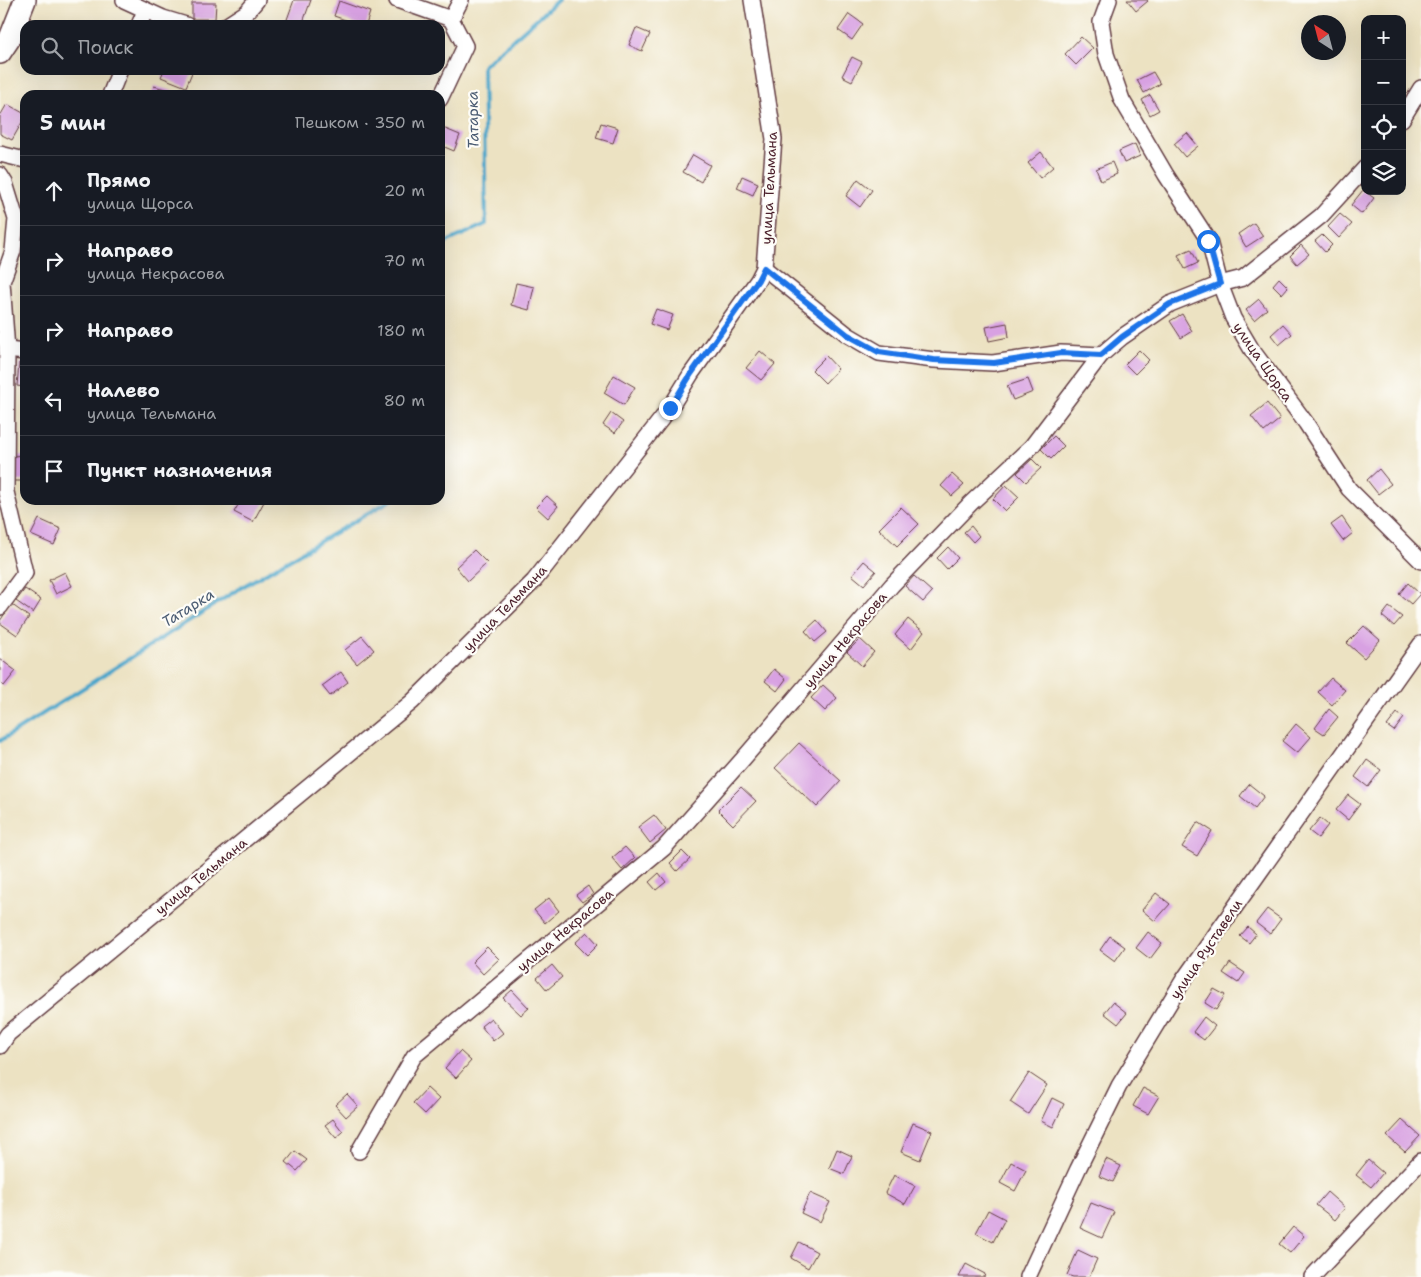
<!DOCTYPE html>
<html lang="ru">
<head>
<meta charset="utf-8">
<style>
  :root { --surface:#171b24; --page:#242831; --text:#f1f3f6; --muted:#9ea1a6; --line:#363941 }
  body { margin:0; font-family:"Shantell Sans",sans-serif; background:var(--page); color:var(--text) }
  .controls { position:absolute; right:15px; top:15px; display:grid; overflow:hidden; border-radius:10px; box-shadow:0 5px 20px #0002 }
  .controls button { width:45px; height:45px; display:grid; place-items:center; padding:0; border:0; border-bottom:1px solid var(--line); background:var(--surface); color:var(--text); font:25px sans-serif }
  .compass { position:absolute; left:1301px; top:15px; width:45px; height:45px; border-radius:50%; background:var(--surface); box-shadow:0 5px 20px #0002; rotate:324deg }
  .stop { position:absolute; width:15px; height:15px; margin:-11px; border:4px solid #1a73e8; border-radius:50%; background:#fff }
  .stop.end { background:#1a73e8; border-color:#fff; box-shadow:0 1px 5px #0008 }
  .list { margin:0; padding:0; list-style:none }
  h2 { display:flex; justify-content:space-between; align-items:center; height:65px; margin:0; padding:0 20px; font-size:21px }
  h2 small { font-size:16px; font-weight:400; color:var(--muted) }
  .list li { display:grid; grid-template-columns:32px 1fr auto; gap:15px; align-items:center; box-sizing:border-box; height:70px; padding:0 20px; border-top:1px solid var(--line) }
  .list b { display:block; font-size:19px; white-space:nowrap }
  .list p { margin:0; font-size:16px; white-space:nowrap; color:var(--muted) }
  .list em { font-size:16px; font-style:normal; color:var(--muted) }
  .icon { flex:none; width:28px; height:28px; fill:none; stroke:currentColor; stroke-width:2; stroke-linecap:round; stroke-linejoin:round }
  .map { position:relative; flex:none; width:1421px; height:1277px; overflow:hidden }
  .search { position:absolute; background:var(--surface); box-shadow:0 5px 20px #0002; left:20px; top:20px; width:425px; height:55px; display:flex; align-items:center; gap:12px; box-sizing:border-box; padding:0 18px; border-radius:15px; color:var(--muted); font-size:19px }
  .panel { position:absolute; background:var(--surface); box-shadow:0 5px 20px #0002; left:20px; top:90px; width:425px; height:415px; border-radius:15px }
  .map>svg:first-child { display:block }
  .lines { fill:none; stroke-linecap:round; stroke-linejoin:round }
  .stream { stroke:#4ca6ca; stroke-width:4 }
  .building { fill:#d8a1e2 }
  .street-casing { stroke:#623c42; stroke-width:18 }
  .secondary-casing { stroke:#623c42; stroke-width:24 }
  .street { stroke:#fff; stroke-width:15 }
  .secondary { stroke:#fff; stroke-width:21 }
  .route { stroke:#1a73e8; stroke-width:6 }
  .labels { text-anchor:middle; stroke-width:4.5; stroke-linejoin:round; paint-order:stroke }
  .street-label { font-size:14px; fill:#4a1f2b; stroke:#fdfcf7 }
  .water-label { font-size:15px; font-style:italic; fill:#4b5c73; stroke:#fdfcf7 }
</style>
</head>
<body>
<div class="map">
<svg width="1421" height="1277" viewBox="0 0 1421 1277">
  <rect width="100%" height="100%" fill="#fdfcf7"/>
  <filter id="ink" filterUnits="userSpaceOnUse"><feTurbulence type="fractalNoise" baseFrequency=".02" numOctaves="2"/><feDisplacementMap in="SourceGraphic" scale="10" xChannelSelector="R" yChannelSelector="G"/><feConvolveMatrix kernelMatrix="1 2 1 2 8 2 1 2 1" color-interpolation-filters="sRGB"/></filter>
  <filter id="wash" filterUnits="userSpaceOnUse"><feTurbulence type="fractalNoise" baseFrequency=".0096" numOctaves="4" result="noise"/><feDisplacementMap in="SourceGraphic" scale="20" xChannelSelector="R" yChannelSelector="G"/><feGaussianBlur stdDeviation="1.12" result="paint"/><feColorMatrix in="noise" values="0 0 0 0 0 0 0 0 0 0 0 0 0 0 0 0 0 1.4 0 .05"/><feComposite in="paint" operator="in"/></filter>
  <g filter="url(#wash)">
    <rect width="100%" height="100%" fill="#ece2c2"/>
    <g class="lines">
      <g class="stream">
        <polyline points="440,245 486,224 483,66 558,0"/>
        <polyline points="0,741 242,587 391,500"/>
      </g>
    </g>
    <g id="blocks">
      <g class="building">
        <polygon points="294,0 311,0 302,25 285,25"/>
        <polygon points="1127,0 1147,0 1148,1 1136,11"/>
        <polygon points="339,1 370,12 366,25 360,25 334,16"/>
        <polygon points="192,3 216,3 215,19 192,19"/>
        <polygon points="849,14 863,24 852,40 838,30"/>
        <polygon points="636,28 650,34 642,51 629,45"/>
        <polygon points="1081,37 1093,48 1076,65 1065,54"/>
        <polygon points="852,57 862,62 852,81 842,76"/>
        <polygon points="164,70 193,70 186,87 161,77"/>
        <polygon points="1153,72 1160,84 1144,93 1137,80"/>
        <polygon points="154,86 184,94 184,95 152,95"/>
        <polygon points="1150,95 1159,110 1150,115 1142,100"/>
        <polygon points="7,104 25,114 25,117 12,140 0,134 0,116"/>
        <polygon points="601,123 618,128 613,143 596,138"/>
        <polygon points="443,128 460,135 454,151 440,145 440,135"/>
        <polygon points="1187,133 1198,146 1185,157 1174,144"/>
        <polygon points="1135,144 1140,156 1124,163 1119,151"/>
        <polygon points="1041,152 1053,167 1040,178 1028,163"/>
        <polygon points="693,155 710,165 701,182 683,172"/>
        <polygon points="1112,162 1117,174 1101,181 1096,169"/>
        <polygon points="742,176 758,183 753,195 737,188"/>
        <polygon points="858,179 872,190 860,207 846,196"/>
        <polygon points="1363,190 1374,198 1362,214 1351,205"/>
        <polygon points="1340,214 1352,224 1339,238 1328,227"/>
        <polygon points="1254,223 1263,236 1246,247 1238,234"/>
        <polygon points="1322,235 1332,245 1325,252 1315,241"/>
        <polygon points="1301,245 1309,254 1297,264 1290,256"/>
        <polygon points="1191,249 1198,263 1185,269 1178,255"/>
        <polygon points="1279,278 1288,287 1282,294 1273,285"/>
        <polygon points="516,283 534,287 529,310 511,305"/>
        <polygon points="1259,299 1267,309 1254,320 1246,310"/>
        <polygon points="656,309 673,315 667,330 650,324"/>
        <polygon points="1182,314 1192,331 1181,338 1170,321"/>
        <polygon points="1007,323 1009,337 989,341 986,327"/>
        <polygon points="1283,324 1292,334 1279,345 1271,335"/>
        <polygon points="1139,350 1149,360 1135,374 1125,364"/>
        <polygon points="760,351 775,364 761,380 746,368"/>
        <polygon points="826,356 838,369 825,383 812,370"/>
        <polygon points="19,363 25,363 25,387 17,386"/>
        <polygon points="614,375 635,387 624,405 604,393"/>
        <polygon points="1028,379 1033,392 1013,400 1007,386"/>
        <polygon points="1267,403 1280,419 1264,432 1251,416"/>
        <polygon points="611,413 623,422 615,433 603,425"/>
        <polygon points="1054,436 1064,446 1051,459 1041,449"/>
        <polygon points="25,455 25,481 14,481 13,456"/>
        <polygon points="1032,459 1041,468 1026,482 1017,473"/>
        <polygon points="1379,469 1391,484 1378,494 1367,480"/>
        <polygon points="952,474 964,485 952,496 941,486"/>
        <polygon points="1006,485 1019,497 1005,511 993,499"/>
        <polygon points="547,496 558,506 548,518 536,507"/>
        <polygon points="241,500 265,500 253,522 234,512"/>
        <polygon points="901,507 919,524 897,546 879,529"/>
        <polygon points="1342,517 1353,533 1343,541 1331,525"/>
        <polygon points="39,519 61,529 54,545 31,535"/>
        <polygon points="971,526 979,536 973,542 964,532"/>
        <polygon points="948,547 958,558 947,569 937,558"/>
        <polygon points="474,550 487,563 468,581 456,567"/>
        <polygon points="864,561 876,571 864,585 852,575"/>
        <polygon points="65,572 72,586 56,594 49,580"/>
        <polygon points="914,576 932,592 923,602 905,586"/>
        <polygon points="1408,583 1420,594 1411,604 1399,594"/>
        <polygon points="25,589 41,600 33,613 16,601"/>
        <polygon points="11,604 29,617 17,635 0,623 0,621"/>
        <polygon points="1389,607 1402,617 1394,626 1382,616"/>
        <polygon points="908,619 924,632 911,649 895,635"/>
        <polygon points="817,620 827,632 815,642 805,631"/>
        <polygon points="1364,626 1380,640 1364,658 1347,643"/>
        <polygon points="362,636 374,650 357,664 345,650"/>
        <polygon points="860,639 874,652 862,666 847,652"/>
        <polygon points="0,659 16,671 4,686 0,683"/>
        <polygon points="774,669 786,679 777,691 765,681"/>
        <polygon points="341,672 348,682 330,696 322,686"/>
        <polygon points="1331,678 1345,690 1332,705 1318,692"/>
        <polygon points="823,685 837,698 825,711 811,698"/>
        <polygon points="1329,709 1338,717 1324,734 1315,728"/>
        <polygon points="1397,713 1404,718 1394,731 1387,726"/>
        <polygon points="1296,724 1311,737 1297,753 1282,741"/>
        <polygon points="799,743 841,781 817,807 775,768"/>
        <polygon points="1367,760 1381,770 1368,787 1355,777"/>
        <polygon points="1249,784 1264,796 1255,808 1240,796"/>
        <polygon points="741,787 756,801 733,825 718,810"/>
        <polygon points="1348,795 1360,804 1348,820 1336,810"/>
        <polygon points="654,815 666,830 650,843 638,827"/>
        <polygon points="1320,818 1328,825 1318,838 1309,831"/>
        <polygon points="1198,822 1212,831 1197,856 1182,847"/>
        <polygon points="625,847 635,858 622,870 612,858"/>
        <polygon points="682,851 690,859 677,871 670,863"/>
        <polygon points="659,873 666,882 656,890 649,882"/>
        <polygon points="588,886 593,894 582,902 576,895"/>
        <polygon points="1156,893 1170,904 1155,921 1142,910"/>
        <polygon points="549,898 559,911 545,923 534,910"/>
        <polygon points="1267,909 1281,919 1270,934 1256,923"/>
        <polygon points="1248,927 1256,934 1249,943 1240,936"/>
        <polygon points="587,932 598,944 587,955 575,943"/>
        <polygon points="1148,932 1162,943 1150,959 1136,948"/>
        <polygon points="1110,936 1125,947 1115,961 1100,950"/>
        <polygon points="487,947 499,959 483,974 472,962"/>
        <polygon points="1230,963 1245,973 1238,983 1223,973"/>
        <polygon points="552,965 562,977 547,990 537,978"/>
        <polygon points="1214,989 1225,995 1216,1010 1205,1003"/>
        <polygon points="512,990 529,1008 521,1015 503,998"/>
        <polygon points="1113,1002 1127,1013 1118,1024 1104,1013"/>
        <polygon points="1204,1017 1215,1026 1204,1040 1193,1032"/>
        <polygon points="491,1018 503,1033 493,1041 481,1026"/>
        <polygon points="460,1051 471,1061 456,1078 445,1068"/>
        <polygon points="1029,1073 1047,1085 1028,1114 1010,1102"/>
        <polygon points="427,1088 439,1099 425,1114 413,1103"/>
        <polygon points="1143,1088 1159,1096 1148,1114 1133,1106"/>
        <polygon points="347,1094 358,1106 346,1117 335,1105"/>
        <polygon points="1052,1098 1064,1104 1053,1127 1041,1121"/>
        <polygon points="333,1119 343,1132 336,1138 325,1125"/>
        <polygon points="1402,1120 1420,1136 1405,1152 1387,1136"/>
        <polygon points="913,1123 932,1131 920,1160 901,1152"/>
        <polygon points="837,1149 852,1156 844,1174 829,1168"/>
        <polygon points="295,1151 307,1160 297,1171 286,1162"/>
        <polygon points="1106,1159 1121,1166 1113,1182 1099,1176"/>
        <polygon points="1368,1160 1383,1173 1371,1187 1356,1175"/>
        <polygon points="1011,1162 1026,1170 1015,1191 1000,1183"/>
        <polygon points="894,1175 915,1186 905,1204 885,1193"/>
        <polygon points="1327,1192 1345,1208 1335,1220 1316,1205"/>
        <polygon points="810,1193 830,1202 820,1222 801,1213"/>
        <polygon points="1091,1203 1114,1212 1102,1238 1080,1228"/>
        <polygon points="988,1210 1005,1219 993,1242 976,1233"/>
        <polygon points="1293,1227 1304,1236 1290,1253 1279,1244"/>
        <polygon points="799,1242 817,1252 808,1268 791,1258"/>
        <polygon points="1078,1250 1097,1259 1089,1277 1073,1277 1067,1275"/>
        <polygon points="966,1264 985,1274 984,1277 959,1277"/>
      </g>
    </g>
  </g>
  <g filter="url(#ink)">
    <use href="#blocks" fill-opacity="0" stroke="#623c42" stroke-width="1"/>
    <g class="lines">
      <g class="street-casing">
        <g id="street">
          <polyline points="124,0 163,18 186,25"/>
          <polyline points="397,0 451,19"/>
          <polyline points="1109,0 1101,22 1106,54 1122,100 1166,175 1209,241 1220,284 1233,318 1252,350 1306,423 1349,489 1421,561"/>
          <polyline points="139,25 145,11"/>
          <polyline points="227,25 247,12 257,0"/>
          <polyline points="110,95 120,70"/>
          <polyline points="440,99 465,46 451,19 461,0"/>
          <polyline points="1402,119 1421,88"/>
          <polyline points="0,154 25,160"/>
          <polyline points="0,175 5,183 16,219 13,251 2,282 7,350 6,492 25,573 0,607"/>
          <polyline points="764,268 848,335 879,353 934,360 993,363 1061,353 1101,355"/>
          <polyline points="7,350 25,352"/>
          <polyline points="0,1046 8,1034 412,702 534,581 670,408 691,374 758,280 764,268 774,139 752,0"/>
          <polyline points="359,1151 414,1056 664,848 743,759 892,585 971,503 1032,446 1101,355 1122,337 1170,304 1220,284 1243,278 1321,216 1365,168"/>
          <polyline points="1028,1277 1078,1169 1119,1086 1184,979 1421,644"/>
          <polyline points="1312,1277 1421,1161"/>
        </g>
      </g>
      <g class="secondary-casing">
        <polyline id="secondary" points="0,53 10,38 25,0"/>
      </g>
      <use href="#street" class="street"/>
      <use href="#secondary" class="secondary"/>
    </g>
  </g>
  <g class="lines" filter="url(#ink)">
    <polyline class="route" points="670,408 691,374 758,280 764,268 848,335 879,352 934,360 994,363 1061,353 1101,355 1122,337 1170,304 1220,284 1208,241"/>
  </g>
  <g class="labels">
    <g class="street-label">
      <text transform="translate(769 188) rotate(-87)" y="5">улица Тельмана</text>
      <text transform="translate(1263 362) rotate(55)" y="5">улица Щорса</text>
      <text transform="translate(505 608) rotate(-46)" y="5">улица Тельмана</text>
      <text transform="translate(845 640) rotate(-50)" y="5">улица Некрасова</text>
      <text transform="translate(201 876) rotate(-39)" y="5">улица Тельмана</text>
      <text transform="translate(565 930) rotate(-40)" y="5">улица Некрасова</text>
      <text transform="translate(1206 949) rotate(-56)" y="5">улица Руставели</text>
    </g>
    <g class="water-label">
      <text transform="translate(473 120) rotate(-91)" y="5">Татарка</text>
      <text transform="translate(188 608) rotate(-32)" y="5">Татарка</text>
    </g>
  </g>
</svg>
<div class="controls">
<button>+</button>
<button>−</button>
<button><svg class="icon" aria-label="locate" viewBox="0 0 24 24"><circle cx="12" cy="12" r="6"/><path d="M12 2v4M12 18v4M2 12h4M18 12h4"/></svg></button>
<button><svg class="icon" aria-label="layers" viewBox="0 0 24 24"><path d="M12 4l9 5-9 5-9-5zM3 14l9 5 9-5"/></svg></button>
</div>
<svg class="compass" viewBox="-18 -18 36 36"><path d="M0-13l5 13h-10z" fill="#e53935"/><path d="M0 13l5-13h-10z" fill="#9ea1a6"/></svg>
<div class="stop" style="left:1208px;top:241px"></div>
<div class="stop end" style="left:670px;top:408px"></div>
<div class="search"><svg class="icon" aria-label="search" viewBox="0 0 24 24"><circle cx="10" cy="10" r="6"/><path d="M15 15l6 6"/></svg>Поиск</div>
<section class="panel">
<h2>5 мин<small>Пешком · 350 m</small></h2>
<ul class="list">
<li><svg class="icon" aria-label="ahead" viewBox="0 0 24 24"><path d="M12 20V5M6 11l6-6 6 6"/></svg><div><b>Прямо</b><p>улица Щорса</p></div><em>20 m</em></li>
<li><svg class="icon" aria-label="right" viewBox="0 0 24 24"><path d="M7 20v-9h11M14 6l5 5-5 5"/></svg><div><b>Направо</b><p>улица Некрасова</p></div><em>70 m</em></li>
<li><svg class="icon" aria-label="right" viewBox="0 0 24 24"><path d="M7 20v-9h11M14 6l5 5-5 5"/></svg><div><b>Направо</b></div><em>180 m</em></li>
<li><svg class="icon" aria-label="left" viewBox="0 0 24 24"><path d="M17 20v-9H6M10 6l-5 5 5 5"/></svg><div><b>Налево</b><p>улица Тельмана</p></div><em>80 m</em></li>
<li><svg class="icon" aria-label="arrive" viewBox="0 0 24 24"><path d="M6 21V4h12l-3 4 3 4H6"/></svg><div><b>Пункт назначения</b></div></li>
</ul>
</section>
</div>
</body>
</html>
